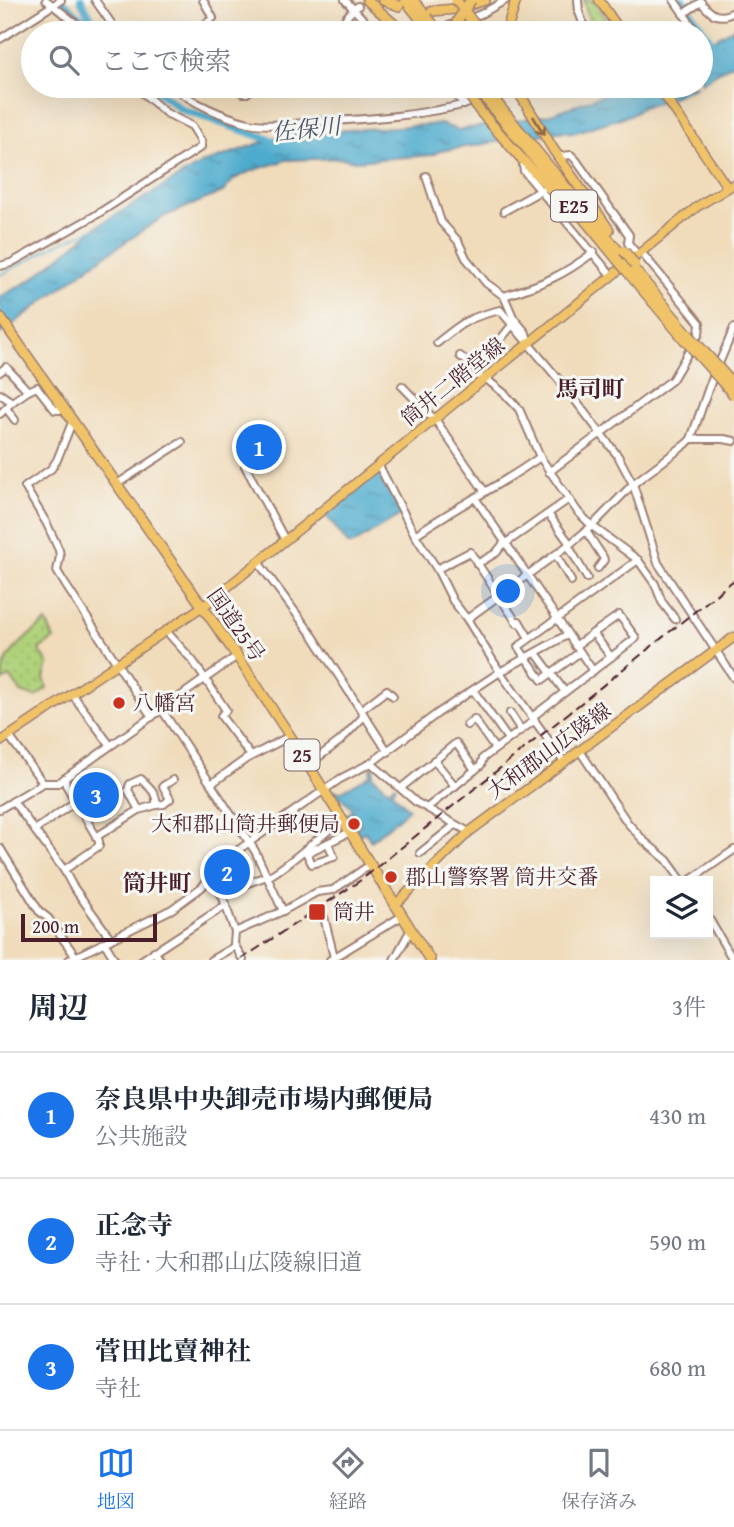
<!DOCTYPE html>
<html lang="ja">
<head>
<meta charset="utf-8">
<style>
  :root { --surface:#fff; --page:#f6f6f7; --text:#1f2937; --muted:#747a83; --line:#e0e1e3; --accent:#1a73e8 }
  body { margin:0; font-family:"Gentium Book Plus","Noto Serif JP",serif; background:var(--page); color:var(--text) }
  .controls { position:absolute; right:21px; bottom:21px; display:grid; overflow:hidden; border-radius:0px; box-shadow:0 7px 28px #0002 }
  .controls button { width:63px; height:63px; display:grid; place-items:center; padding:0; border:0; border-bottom:2px solid var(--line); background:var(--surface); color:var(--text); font:35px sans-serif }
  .scale { position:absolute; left:21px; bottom:18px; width:136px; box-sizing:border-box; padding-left:7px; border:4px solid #4a1f2b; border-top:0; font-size:19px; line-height:24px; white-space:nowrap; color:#4a1f2b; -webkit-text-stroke:5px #f6f6f2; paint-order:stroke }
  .you { position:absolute; left:509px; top:592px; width:24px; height:24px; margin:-18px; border:5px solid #fff; border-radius:50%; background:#1a73e8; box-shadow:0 0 0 10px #1a73e833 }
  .badge { display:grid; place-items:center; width:46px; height:46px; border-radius:50%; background:var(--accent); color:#fff; font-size:23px; font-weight:700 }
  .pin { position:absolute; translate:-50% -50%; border:4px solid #fff; box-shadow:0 2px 7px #0006 }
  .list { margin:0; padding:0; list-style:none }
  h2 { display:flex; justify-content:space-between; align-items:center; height:91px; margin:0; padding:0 28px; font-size:30px }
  h2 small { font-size:23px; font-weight:400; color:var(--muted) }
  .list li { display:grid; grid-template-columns:46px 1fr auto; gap:21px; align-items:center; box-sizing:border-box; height:126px; padding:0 28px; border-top:2px solid var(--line) }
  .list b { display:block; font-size:26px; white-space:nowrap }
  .list p { margin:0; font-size:23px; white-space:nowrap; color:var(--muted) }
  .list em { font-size:23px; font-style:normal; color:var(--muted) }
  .icon { flex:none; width:38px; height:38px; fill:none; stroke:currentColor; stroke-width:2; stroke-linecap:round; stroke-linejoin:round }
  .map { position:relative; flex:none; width:734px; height:960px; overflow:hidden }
  .search { position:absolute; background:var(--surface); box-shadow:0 7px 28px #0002; left:21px; right:21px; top:21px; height:77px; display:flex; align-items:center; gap:18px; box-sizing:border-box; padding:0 24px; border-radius:38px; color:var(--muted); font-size:26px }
  .sheet { height:469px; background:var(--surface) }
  nav { display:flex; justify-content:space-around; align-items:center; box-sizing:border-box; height:98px; border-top:2px solid var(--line); background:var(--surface); font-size:19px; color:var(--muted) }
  nav a { display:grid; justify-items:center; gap:4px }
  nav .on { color:var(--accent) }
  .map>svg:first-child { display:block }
  .grass { fill:url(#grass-dots); stroke:#7c7852; stroke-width:2 }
  .water { fill:url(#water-ripples); stroke:#4c657c; stroke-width:2 }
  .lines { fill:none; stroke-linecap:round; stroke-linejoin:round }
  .stream { stroke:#4eabcd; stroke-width:2 }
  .river { stroke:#4eabcd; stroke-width:8 }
  .minor-casing { stroke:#9d7e73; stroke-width:10 }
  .major-casing { stroke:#9d7e73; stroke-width:11 }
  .highway-casing { stroke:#9d7e73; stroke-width:12 }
  .minor { stroke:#fff; stroke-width:6 }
  .major { stroke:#f0c369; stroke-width:8 }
  .highway { stroke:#f0c369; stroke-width:9 }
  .rail { stroke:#4a1f2b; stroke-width:2; stroke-dasharray:10 5; stroke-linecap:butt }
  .highway-bridge-casing { stroke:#9d7e73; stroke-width:12; stroke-linecap:butt }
  .highway-bridge { stroke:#f0c369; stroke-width:9 }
  .oneway { stroke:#956947 }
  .poi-dot { fill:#c8321e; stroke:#f6f6f2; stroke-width:2.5 }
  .labels { text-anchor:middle; stroke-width:6; stroke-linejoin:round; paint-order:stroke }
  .shield { fill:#f6f6f2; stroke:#7e6067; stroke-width:2 }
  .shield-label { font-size:19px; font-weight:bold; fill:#4a1f2b }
  .street-label { font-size:21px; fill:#4a1f2b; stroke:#f6f6f2 }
  .poi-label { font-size:21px; fill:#4a1f2b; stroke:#f6f6f2; text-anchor:start }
  .water-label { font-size:23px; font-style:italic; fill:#4c576c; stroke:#f6f6f2 }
  .neighbourhood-label { font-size:23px; font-weight:bold; fill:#4a1f2b; stroke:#f6f6f2 }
</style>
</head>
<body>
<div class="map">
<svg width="734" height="960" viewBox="0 0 734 960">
  <defs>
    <pattern id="grass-dots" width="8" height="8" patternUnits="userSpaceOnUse" patternTransform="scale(1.75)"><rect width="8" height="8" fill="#afd17a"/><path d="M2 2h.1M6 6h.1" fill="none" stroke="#98b36a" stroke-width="1.8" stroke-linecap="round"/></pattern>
    <pattern id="water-ripples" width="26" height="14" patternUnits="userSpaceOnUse" patternTransform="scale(1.75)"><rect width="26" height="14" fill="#4eabcd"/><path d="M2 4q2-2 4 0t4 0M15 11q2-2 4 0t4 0" fill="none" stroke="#438ba7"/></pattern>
  </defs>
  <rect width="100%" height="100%" fill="#f6f6f2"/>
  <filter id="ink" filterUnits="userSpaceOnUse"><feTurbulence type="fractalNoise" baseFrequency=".0143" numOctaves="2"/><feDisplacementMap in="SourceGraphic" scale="14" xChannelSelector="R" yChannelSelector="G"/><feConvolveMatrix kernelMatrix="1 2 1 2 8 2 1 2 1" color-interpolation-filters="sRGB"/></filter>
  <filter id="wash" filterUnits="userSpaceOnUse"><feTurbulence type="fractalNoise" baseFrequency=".00686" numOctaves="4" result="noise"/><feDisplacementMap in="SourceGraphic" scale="28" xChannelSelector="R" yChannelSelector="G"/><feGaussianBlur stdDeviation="1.57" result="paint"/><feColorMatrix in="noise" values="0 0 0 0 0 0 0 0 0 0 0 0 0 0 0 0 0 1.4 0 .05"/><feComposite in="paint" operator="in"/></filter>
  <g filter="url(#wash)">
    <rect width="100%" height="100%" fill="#f0dcbb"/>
    <g class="grass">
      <polygon points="584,0 593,0 616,33 599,33 590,25"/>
      <path d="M46,622L54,639L39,649L48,664L44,678L47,688L35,697L21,692L10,677L2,681C0,655 28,636 46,622Z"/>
    </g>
    <g class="water">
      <polygon points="734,28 734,63 701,83 701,47"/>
      <polygon points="627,86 697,86 661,102 642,107 633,114 573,133 564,131 440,151 432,155 355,161 343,158 286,160 251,171 234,179 223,192 163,217 94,263 0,334 0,297 31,280 99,225 201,164 285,134 441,124 458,130 548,115"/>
      <polygon points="379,472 402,514 352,545 348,544 326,515"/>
      <polygon points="371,767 374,767 373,776 389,790 394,785 396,786 392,792 409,809 371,841 365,832 358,835 355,829 361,824 354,814 346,818 345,816 353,810 341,797 335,801 332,790 340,792 370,775"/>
    </g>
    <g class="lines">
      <polyline class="stream" points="0,275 56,245 93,229"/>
      <g class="river">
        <polyline points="60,0 98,33"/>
        <polyline points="81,0 98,31"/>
        <polyline points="682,0 712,43 718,47"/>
        <polyline points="151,86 181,109 277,142"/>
      </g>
    </g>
  </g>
  <g filter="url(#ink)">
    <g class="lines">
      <g class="minor-casing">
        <g id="minor">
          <polyline points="46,0 88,33"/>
          <polyline points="95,0 118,33"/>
          <polyline points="345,0 376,33"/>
          <polyline points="674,0 692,26 693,33"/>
          <path d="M683,14L701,2C711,15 719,20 734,12"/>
          <polyline points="435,31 481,14 506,0"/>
          <polyline points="197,33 198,30 213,18 203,0"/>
          <path d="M332,33C343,25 347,13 358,6"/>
          <polyline points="572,33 584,26 579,12 578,0"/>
          <polyline points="0,39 61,0"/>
          <path d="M172,86C192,103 224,117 249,123C267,127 296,124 314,122C368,119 422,116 474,102"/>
          <polyline points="234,86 243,93 247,93 256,86"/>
          <polyline points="450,86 464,105"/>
          <polyline points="556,86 576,86"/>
          <polyline points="525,90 551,86"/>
          <polyline points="502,95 509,94"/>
          <polyline points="562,156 571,155 576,160 629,235 628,243 637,254"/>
          <polyline points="523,166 524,171 611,275"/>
          <path d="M426,176L441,222L458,241L466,258L486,283L504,296C542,284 561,277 594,252"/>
          <polyline points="504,211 542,190"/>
          <polyline points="0,266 11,263 96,215 201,147 201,141 192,126 166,113 135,86"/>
          <polyline points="504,296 513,317 526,333 528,341"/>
          <path d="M437,343C463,322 467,318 500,310L565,387L618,456L633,484L658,563L734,678"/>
          <polyline points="460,356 472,365 482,380"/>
          <polyline points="472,365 487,356 513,324"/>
          <polyline points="0,372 6,367 28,391 12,402 0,414"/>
          <polyline points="485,378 505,394 519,409 540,457 578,512 592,526 638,560 655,584 662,602 675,619"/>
          <polyline points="402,386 437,422 485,492"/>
          <polyline points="28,391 37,387 55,410 66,410"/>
          <polyline points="0,394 12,402"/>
          <polyline points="6,408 15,420"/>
          <polyline points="73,420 57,460 51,469 25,487 47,524 59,550 60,556 57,571 65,584 152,717"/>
          <polyline points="691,439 724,439 734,441"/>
          <polyline points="378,464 415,535 437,569 453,601 467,619"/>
          <polyline points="245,466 285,540"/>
          <polyline points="549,472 672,380 699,334 700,323 641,252"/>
          <polyline points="117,484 182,442"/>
          <polyline points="475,498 593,671"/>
          <polyline points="549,515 570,544"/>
          <polyline points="586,531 603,557 604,560 598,568"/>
          <path d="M415,535C455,507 500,486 540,457"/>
          <polyline points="506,543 569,499"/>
          <polyline points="568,545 587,578"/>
          <polyline points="556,555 571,581"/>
          <polyline points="258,562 313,636 388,752"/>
          <polyline points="477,564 496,553 505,542"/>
          <polyline points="437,569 470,552 517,623 519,621 529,638"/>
          <polyline points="167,632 193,661 226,710 221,716 251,756"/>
          <polyline points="593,633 611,657"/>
          <polyline points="580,652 542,680 518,647 638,560"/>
          <polyline points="536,653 565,692"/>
          <polyline points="473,690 508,739"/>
          <polyline points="72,694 110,745"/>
          <polyline points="162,710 255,851 283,911"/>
          <polyline points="361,710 387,690 393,696"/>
          <polyline points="510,713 521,730"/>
          <polyline points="532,717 636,638 619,615 575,646"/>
          <polyline points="467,725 474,719 495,749"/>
          <polyline points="9,736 43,783"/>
          <polyline points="580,751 627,822 644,841 667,860 682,881"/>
          <polyline points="434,760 455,786"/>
          <polyline points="564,762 500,672 567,635"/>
          <polyline points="371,763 416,802 469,832"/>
          <polyline points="308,765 340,741 364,716"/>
          <polyline points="211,784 246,759 290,736"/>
          <polyline points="401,788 456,743 475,770"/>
          <polyline points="13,801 64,870 72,885 111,939"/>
          <polyline points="156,805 164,804 170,799 163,786 173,780"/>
          <polyline points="428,807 475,770 481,765 483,758 535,720"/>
          <polyline points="0,809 43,783 58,783 237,656"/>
          <polyline points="35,830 76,801"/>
          <path d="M96,837L139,810L156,805C158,793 148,786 141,779L130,784L128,790L139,810"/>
          <polyline points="0,848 39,911 48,918 76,957"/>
          <polyline points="305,850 312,864 334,857 328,843"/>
          <polyline points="307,853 350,832"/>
          <polyline points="420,853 455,825"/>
          <polyline points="64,870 99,846 99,841 66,785 65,778"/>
          <path d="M268,877C295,861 316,838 343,820"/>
          <polyline points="209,878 222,895 235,932 234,944 243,960"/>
          <polyline points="689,881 734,850"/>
          <polyline points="222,895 239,886 267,876"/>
          <polyline points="324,917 334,957"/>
          <polyline points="708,917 733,960"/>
          <polyline points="235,932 283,911 317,892 333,890 370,865"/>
          <polyline points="104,942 115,960"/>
          <polyline points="154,951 160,960"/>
          <polyline points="69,960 172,909 202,887 221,862 340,779 371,763 438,713 500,672 467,619 570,544 592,526 633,484 686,444 691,439 709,387 734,328"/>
          <polyline points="142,960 226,905"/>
          <polyline points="211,960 235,946"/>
          <polyline points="330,960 402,916"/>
          <polyline points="394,960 409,933 412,931"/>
        </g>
      </g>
      <g class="major-casing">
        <g id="major">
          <polyline points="599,0 622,33"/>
          <polyline points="658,86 727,187"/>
          <polyline points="0,742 209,602 698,206 734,184"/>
          <polyline points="395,905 469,832 734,637"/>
        </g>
      </g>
      <g class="highway-casing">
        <g id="highway">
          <polyline points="367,0 404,33"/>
          <polyline points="383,0 399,6"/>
          <polyline points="405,0 422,21"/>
          <polyline points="413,0 427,17"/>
          <polyline points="432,11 456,9 485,0"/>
          <polyline points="506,33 516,0"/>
          <polyline points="475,86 616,258"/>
          <polyline points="483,86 621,254"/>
          <polyline points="515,86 553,149 609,230"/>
          <polyline points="521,158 571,211"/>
          <polyline points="632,267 689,335"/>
          <polyline points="627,271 684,339"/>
          <polyline points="0,317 237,656 290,736 430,960"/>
        </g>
      </g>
      <use href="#minor" class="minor"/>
      <use href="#major" class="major"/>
      <use href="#highway" class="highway"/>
      <polyline class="rail" points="240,960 361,880 734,580"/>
      <g class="highway-bridge-casing">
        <g id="highway-bridge">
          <polyline points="456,0 481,33"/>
          <polyline points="427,17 440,33"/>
          <polyline points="422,21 432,33"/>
          <polyline points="453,33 458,20 471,0"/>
          <polyline points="463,86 479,110 521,158"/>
          <polyline points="624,251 635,265"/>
          <polyline points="616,258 627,271"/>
          <polyline points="689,335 734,385"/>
          <polyline points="684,339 734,395"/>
        </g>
      </g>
      <use href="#highway-bridge" class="highway-bridge"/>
    </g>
    <defs><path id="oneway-shaft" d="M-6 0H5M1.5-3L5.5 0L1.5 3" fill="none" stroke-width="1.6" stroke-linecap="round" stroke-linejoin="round" transform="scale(1.75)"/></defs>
    <use class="oneway" href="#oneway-shaft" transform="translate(539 126) rotate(59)"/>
  </g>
  <g class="poi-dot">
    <circle cx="119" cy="703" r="7"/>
    <circle cx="354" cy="824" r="7"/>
    <circle cx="391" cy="877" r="7"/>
    <rect x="308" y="903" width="18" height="18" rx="3.5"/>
  </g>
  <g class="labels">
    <g class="shield">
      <rect x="551" y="190.5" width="46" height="31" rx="5"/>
      <rect x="284.5" y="739.5" width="35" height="31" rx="5"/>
    </g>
    <g class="shield-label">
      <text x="574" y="213">E25</text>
      <text x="302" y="762">25</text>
    </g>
    <g class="street-label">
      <text transform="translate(453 382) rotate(-39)" y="7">筒井二階堂線</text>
      <text transform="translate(236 625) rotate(55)" y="7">国道25号</text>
      <text transform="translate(549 751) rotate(-36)" y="7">大和郡山広陵線</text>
    </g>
    <g class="poi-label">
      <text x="133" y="710">八幡宮</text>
      <text x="340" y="831" text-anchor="end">大和郡山筒井郵便局</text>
      <text x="405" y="884">郡山警察署 筒井交番</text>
      <text x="333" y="919">筒井</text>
    </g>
    <g class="water-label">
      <text transform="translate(306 129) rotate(-6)" y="8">佐保川</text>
    </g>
    <g class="neighbourhood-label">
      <text x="590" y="397">馬司町</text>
      <text x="157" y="891">筒井町</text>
    </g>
  </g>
</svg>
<div class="controls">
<button><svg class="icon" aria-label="layers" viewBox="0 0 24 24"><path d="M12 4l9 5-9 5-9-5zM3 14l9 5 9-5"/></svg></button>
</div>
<div class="scale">200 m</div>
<div class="you"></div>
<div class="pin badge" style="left:259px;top:447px">1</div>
<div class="pin badge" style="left:227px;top:872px">2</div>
<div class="pin badge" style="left:96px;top:795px">3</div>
<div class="search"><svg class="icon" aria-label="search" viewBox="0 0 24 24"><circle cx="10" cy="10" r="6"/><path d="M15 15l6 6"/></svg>ここで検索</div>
</div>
<section class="sheet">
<h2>周辺<small>3件</small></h2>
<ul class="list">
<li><span class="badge">1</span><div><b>奈良県中央卸売市場内郵便局</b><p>公共施設</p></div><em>430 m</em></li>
<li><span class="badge">2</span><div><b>正念寺</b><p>寺社 · 大和郡山広陵線旧道</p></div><em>590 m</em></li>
<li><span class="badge">3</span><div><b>菅田比賣神社</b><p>寺社</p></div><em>680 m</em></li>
</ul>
</section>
<nav>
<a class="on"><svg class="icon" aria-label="map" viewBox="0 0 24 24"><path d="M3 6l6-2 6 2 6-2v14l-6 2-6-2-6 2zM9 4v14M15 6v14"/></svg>地図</a>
<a><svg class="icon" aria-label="directions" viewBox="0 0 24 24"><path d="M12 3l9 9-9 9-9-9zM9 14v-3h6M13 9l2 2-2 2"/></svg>経路</a>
<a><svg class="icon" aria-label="saved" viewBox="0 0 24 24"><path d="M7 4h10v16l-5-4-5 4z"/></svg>保存済み</a>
</nav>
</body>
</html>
